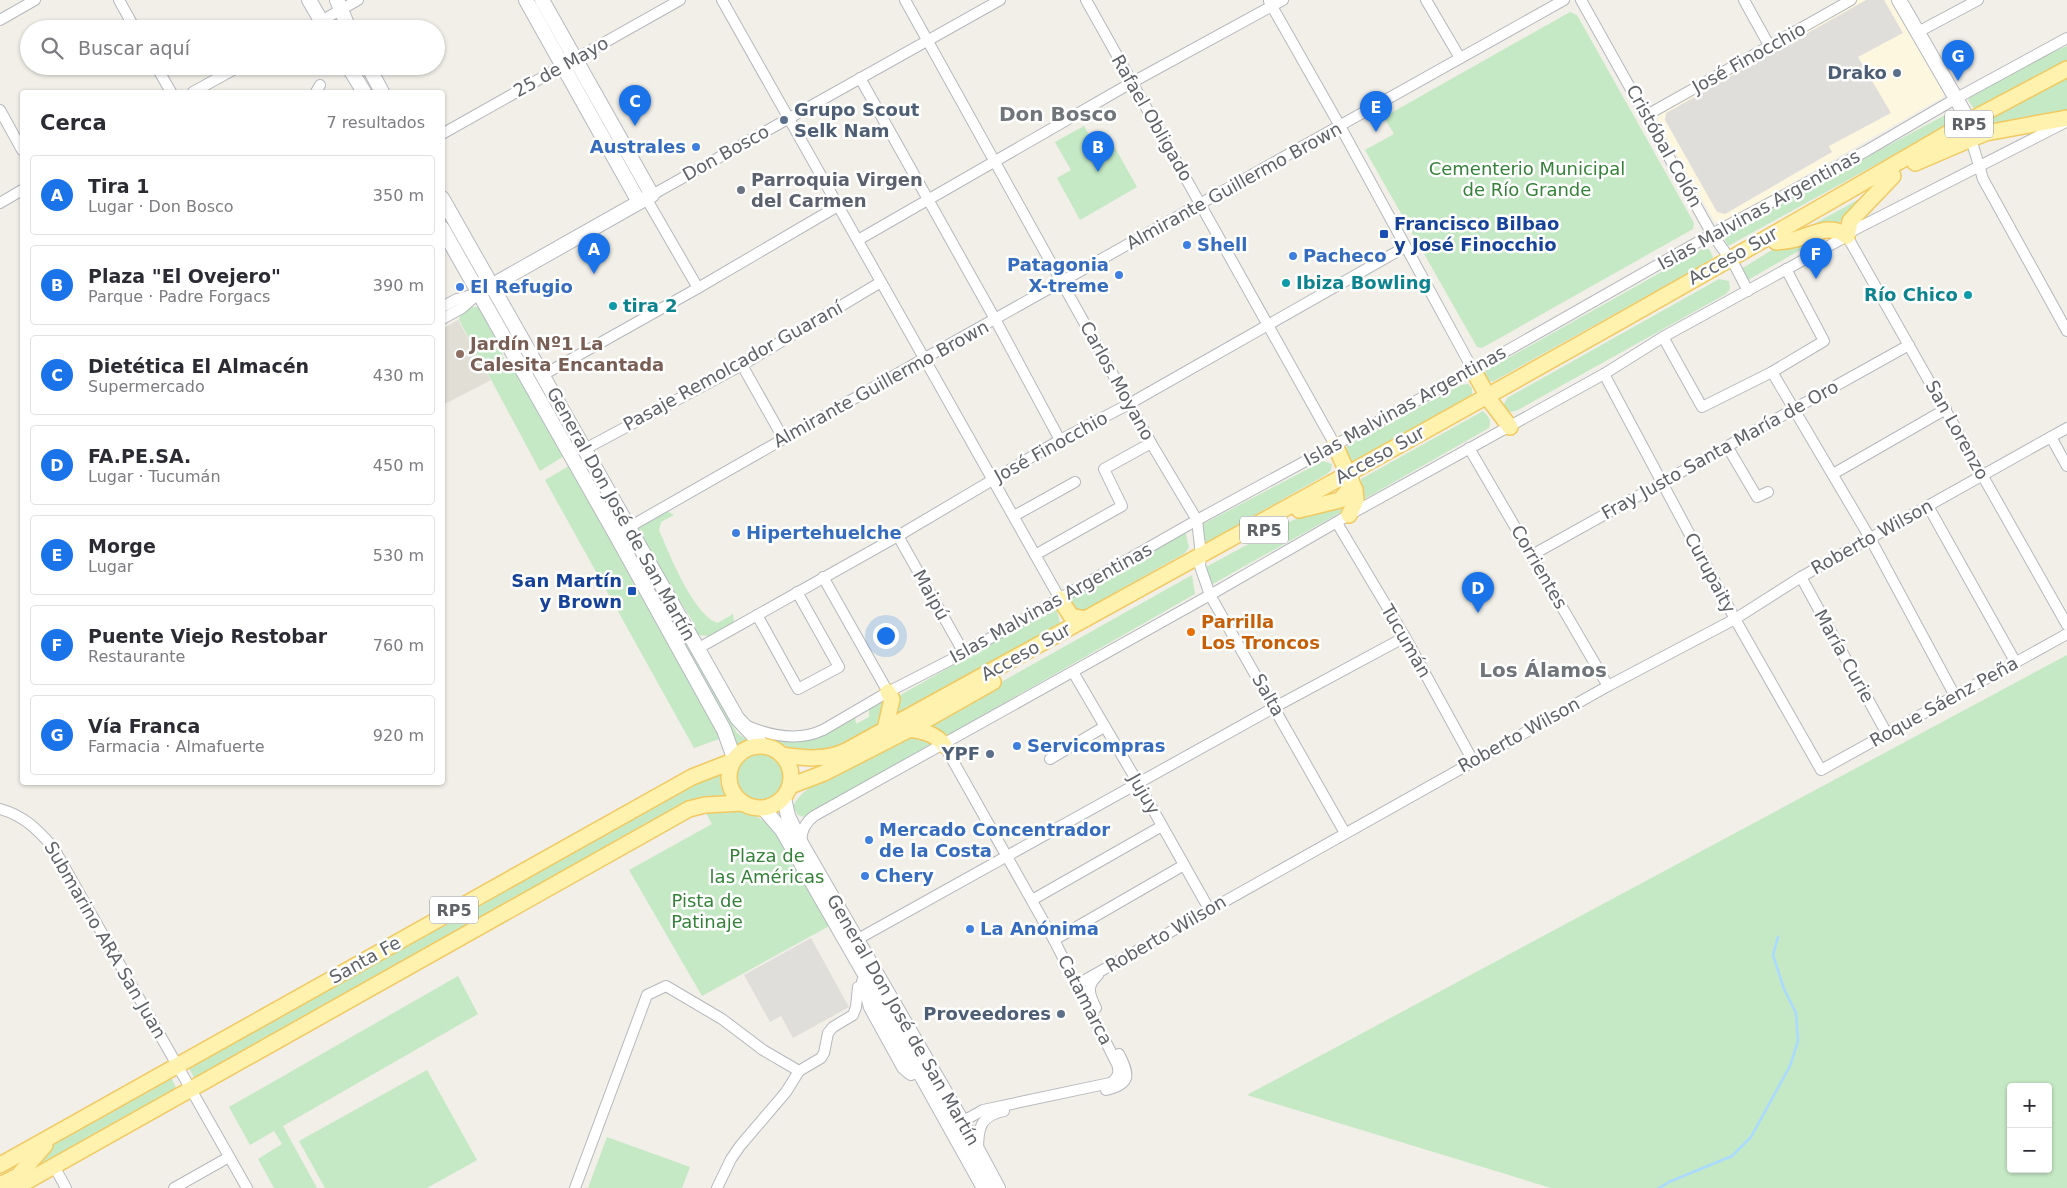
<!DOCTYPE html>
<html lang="es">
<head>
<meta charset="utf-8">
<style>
  :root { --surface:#fff; --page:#f2f2f3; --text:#2b2b33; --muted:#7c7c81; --line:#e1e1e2; --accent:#1a73e8 }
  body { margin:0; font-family:"DejaVu Sans",sans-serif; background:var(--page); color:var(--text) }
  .controls { position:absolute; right:15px; bottom:15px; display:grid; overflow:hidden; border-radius:5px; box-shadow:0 1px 4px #0004 }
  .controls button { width:45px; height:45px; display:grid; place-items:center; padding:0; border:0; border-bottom:1px solid var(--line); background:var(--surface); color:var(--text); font:25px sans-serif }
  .you { position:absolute; left:885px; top:635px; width:18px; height:18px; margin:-12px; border:4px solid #fff; border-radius:50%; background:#1a73e8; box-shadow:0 0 0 8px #1a73e833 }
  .badge { display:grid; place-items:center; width:32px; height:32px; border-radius:50%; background:var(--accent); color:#fff; font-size:16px; font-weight:700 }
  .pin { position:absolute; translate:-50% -41px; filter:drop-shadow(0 1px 2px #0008) }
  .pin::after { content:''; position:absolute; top:26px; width:18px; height:15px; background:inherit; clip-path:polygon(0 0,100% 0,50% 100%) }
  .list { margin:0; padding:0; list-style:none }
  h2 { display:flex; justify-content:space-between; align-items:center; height:65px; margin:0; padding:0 20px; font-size:21px }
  h2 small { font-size:16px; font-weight:400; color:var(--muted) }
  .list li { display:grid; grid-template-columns:32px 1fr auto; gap:15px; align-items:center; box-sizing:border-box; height:80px; margin:0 10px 10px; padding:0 10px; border:1px solid var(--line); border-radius:5px }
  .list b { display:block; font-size:19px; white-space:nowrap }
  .list p { margin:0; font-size:16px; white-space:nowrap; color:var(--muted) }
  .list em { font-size:16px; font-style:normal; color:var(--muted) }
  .icon { flex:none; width:28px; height:28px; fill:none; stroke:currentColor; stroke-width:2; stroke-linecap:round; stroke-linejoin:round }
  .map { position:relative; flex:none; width:2067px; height:1188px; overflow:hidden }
  .search { position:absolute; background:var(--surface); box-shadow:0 1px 4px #0004; left:20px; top:20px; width:425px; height:55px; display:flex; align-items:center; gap:12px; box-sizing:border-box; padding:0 18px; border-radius:28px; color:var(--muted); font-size:19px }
  .panel { position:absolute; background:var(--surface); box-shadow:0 1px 4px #0004; left:20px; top:90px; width:425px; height:695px; border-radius:5px }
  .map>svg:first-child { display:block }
  .commercial { fill:#fef7e0 }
  .industrial { fill:#e0deda }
  .education { fill:#e1ded6 }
  .green { fill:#c5e8c5; fill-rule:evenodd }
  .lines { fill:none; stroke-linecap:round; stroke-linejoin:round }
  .stream { stroke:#aadaff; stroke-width:2.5 }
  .street-casing { stroke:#b5b8bc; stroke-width:12 }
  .secondary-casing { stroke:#b6babf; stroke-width:16 }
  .primary-casing { stroke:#f2c960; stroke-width:18 }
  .street { stroke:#fff; stroke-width:10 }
  .secondary { stroke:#fff; stroke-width:14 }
  .primary { stroke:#fff2af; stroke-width:15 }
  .service-dot { fill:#5c6f8a; stroke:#fff; stroke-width:2 }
  .shop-dot { fill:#3f7fe0; stroke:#fff; stroke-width:2 }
  .worship-dot { fill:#6b7280; stroke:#fff; stroke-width:2 }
  .transit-dot { fill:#1a4fb4; stroke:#fff; stroke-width:2 }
  .culture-dot { fill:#0f9aa8; stroke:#fff; stroke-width:2 }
  .education-dot { fill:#8d6e63; stroke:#fff; stroke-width:2 }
  .food-dot { fill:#e8710a; stroke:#fff; stroke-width:2 }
  .labels { text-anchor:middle; stroke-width:5; stroke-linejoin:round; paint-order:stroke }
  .shield { fill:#fff; stroke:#8f9295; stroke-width:1 }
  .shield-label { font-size:16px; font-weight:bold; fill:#5f6368 }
  .street-label { font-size:18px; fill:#5f6368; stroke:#fff }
  .service-label { font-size:18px; font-weight:bold; fill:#4e5e75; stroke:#fff; text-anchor:end }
  .shop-label { font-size:18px; font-weight:bold; fill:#366cbe; stroke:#fff; text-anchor:start }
  .park-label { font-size:18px; fill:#348238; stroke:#fff }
  .worship-label { font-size:18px; font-weight:bold; fill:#5b616d; stroke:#fff; text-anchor:start }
  .transit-label { font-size:18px; font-weight:bold; fill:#164399; stroke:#fff; text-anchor:start }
  .culture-label { font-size:18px; font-weight:bold; fill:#0d838f; stroke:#fff; text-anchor:start }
  .education-label { font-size:18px; font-weight:bold; fill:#785e54; stroke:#fff; text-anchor:start }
  .food-label { font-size:18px; font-weight:bold; fill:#c56008; stroke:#fff; text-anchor:start }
  .quarter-label { font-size:20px; font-weight:bold; fill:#70757a; stroke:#fff }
</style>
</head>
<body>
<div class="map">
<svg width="2067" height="1188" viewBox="0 0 2067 1188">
  <rect width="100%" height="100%" fill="#f1efe8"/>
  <polygon class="commercial" points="1857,0 1894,0 1945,91 1943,97 1724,222 1715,222 1658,123 1658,115"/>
  <g class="industrial">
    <polygon points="1866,0 1884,0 1903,33 1858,57 1891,113 1829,146 1832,152 1725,214 1717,212 1665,120 1666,113"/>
    <polygon points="811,938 849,1007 793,1038 781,1016 770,1022 744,975"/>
  </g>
  <polygon class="education" points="458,320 491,380 443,405 443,329"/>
  <g class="green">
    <polygon points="1570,12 1577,15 1694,223 1693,229 1482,348 1477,347 1365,150 1394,134 1384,117"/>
    <polygon points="2067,46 2067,61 1976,112 1968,100 1971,95 2039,58"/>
    <polygon points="2067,75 2067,111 1985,127 1982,123 1982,120"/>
    <polygon points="1947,114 1950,118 1946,126 1728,246 1722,234"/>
    <polygon points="1084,126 1100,154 1114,146 1137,187 1080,220 1057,178 1071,170 1055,142"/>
    <polygon points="1861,198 1837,225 1814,224"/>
    <polygon points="1821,238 1748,280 1741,269 1777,247"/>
    <polygon points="1704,248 1709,249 1713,257 1710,261 1494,381 1488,382 1483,373 1487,370"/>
    <polygon points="1719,279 1729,281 1730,289 1726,294 1516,411 1509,412 1502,408 1507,398"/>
    <path d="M471,307H478L481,309C486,318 494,328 497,338C503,351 501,363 516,372L564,456L540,471L459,320L461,313Z"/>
    <polygon points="1468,384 1472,388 1472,394 1468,399 1355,462 1349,461 1345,451 1347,446 1461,385"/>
    <path d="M1483,411C1489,417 1492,420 1489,428L1359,502L1362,489L1361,479Z"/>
    <polygon points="1323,461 1332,464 1331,470 1327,474 1206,543 1201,525"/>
    <path d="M569,466L629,567C631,580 635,593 647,600L722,738L694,748L545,480Z"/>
    <polygon points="1336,507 1345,510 1211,585 1206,567 1293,520"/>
    <path d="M667,511L674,515L661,522L659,530C669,553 693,615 718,623L733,614L734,622L709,636L696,635L691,628L692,620L679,600L675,601L638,530L640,525Z"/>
    <polygon points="1185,531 1189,547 1185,553 1079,613 1075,612 1068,600"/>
    <polygon points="629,543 733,726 737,733 750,742 735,747 627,544"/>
    <polygon points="1192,575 1195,594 948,735 923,726"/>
    <polygon points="1056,607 1060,623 895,720 897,697"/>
    <path d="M2067,655V1188H1551L1247,1095ZM2011,1087H2048V1169H2011Z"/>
    <path d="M887,700L881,727C866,735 836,751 820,753C806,755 784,746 771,740L772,738C810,747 823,733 855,716L856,724L869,717V709Z"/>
    <path d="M912,733L936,741L811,813L803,817L798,815L793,807C797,797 804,792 812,786Z"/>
    <circle cx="760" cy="778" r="25"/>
    <polygon points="720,774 720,783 726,798 706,800 195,1080 188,1066 677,792"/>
    <polygon points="704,810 738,810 756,816 773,827 831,925 702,996 629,870 712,824"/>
    <polygon points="458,976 478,1014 283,1126 317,1188 274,1188 258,1159 282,1144 274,1131 250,1145 229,1107"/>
    <polygon points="427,1070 477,1160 427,1188 325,1188 299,1141"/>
    <polygon points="171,1077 177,1090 30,1173 52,1142"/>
    <polygon points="607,1137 690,1167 682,1188 588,1188"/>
  </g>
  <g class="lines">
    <polyline class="stream" points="1659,1188 1669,1182 1732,1156 1751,1137 1790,1066 1798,1041 1796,1013 1784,989 1773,955 1778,937"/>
    <g class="street-casing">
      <g id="street">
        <polyline points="119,0 135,29"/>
        <polyline points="722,0 1060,599"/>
        <polyline points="905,0 1151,443 1197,520 1201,555 1200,566 1210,595 1345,833"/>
        <polyline points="1086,0 1335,445"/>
        <polyline points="1426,0 1460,58"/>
        <polyline points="1581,0 1712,234 1735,266 1748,291"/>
        <polyline points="1744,0 1770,47"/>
        <polyline points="1269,1 1340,126 1473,370"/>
        <polyline points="0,20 35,0"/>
        <polyline points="307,29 358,0"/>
        <polyline points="1918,32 1978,0"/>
        <polyline points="156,66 171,92"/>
        <polyline points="860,78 995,319 1060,440"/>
        <polyline points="193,92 240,66"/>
        <polyline points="316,92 320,85"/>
        <polyline points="0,110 22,150"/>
        <polyline points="1647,115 1851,0"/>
        <polyline points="442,134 680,0"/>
        <polyline points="1971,139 1983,179 2067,331"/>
        <polyline points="652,195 1000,0"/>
        <polyline points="646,198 698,288"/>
        <polyline points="0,203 22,190"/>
        <polyline points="1847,236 2067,625"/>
        <polyline points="858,240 1131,83 1283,0"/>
        <polyline points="442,307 457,299 479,293 462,308 442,319"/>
        <polyline points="1663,337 1702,407 1772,372 1824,341 1786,269"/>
        <polyline points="742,365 783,438"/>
        <polyline points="1772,372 1870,538 1955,696"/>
        <polyline points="1604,374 1735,619 1821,770 2067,634"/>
        <polyline points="543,375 698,288 838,206"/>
        <polyline points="2051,437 2067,466"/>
        <polyline points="1727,446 1757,497 1768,492"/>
        <polyline points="1469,448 1608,686"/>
        <polyline points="585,449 742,365 881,282"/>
        <polyline points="1833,474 1946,409"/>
        <polyline points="1928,506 2016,663"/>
        <polyline points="1014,516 1075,482"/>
        <polyline points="1337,523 1405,637 1473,761"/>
        <polyline points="624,530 925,358 1564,0"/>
        <polyline points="898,536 964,653"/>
        <polyline points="1035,555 1122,506 1104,469 1151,443"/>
        <polyline points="1532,555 1909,345"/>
        <polyline points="823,577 888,692"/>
        <polyline points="1801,577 1887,734"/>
        <polyline points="757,615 798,689 839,667 797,592"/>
        <polyline points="697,649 898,536 1060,440 1129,404 1405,247"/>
        <polyline points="1073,672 1138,783 1209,909"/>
        <path d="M745,725C770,736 797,742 823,730L888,692L964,653L1197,520L1473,370L1712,234L1866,151L1955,99L2067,38"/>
        <path d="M944,745L1054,940L1117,1064C1120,1072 1118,1079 1110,1083L983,1110L967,1119L960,1128"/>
        <polyline points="1050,759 1104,727"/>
        <path d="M0,809C23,815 37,829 53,847L247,1188"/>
        <path d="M802,844C800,832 805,823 814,816L1210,595L1349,515L1604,374L1663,337L1847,236L1854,230L2064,123"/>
        <polyline points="1032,900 1162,826"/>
        <polyline points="858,939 1275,707 1405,637"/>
        <polyline points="1054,940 1184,865"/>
        <polyline points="1076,985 1608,686 1735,619 1801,577 2067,428"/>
        <path d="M1096,1008C1089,994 1086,986 1098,975"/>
        <path d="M1106,1090C1131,1084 1130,1075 1119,1054"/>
        <path d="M978,1150C978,1128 980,1116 1004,1111"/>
        <polyline points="54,1166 66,1188"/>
        <polyline points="174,1188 229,1157"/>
        <polyline points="575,1188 647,995 666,986 722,1019 763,1050 799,1071"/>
        <polyline points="717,1188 731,1159 740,1146 786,1092 799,1071 821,1058 824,1053 828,1033 833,1027 853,1015 856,1007 858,987 866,987"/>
      </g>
    </g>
    <g class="secondary-casing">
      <g id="secondary">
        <polyline points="309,0 326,29"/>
        <polyline points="337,0 349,29"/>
        <polyline points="526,0 639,202"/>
        <polyline points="1899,0 1969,121"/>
        <polyline points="348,66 364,92"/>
        <polyline points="368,66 382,92"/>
        <polyline points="442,198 737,718 763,746"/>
        <polyline points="442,228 616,535 724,730 734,758"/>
        <polyline points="491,286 652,195 542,0"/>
        <polyline points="784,798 788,816 802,845 963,1123 998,1188"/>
        <polyline points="763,808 782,830 867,978 984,1188"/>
        <polyline points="864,982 871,1007 904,1067 911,1073 924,1067"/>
      </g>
    </g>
    <g class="primary-casing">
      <g id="primary">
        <polyline points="2067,69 1969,121 1971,139 1986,133 2067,118"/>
        <polyline points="1915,163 1971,139"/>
        <polyline points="1847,236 1850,221 1893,176"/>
        <path d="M1776,242C1783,241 1790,241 1796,239C1814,234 1831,223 1847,236"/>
        <polyline points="1473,370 1491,402 1510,427"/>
        <polyline points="1335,445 1355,490 1356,500 1349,515"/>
        <polyline points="1299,510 1340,500 1347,492 1351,480"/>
        <polyline points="1060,599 1071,616 1085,619"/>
        <path d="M910,729C923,731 936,734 944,745"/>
        <polyline points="885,730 892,699 888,692"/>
        <circle cx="760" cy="777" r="31"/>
        <path d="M782,755C804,758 825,761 846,751C1221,544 1598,338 1969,121"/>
        <polyline points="790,786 824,773 910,729 993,682"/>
        <polyline points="0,1165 692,777 733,761"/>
        <polyline points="0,1185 18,1176 45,1145"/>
        <polyline points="15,1188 689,809 705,805 743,803"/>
      </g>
    </g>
    <use href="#street" class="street"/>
    <use href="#secondary" class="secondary"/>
    <use href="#primary" class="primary"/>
  </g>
  <g class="service-dot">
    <circle cx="1897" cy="73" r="5"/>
    <circle cx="784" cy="120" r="5"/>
    <circle cx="990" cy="754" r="5"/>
    <circle cx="1061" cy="1014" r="5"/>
  </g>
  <g class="shop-dot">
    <circle cx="696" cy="147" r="5"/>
    <circle cx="1187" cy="245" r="5"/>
    <circle cx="1293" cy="256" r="5"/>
    <circle cx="1119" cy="275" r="5"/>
    <circle cx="460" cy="287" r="5"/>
    <circle cx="736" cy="533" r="5"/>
    <circle cx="1017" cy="746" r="5"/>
    <circle cx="869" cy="840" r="5"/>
    <circle cx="865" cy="876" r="5"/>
    <circle cx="970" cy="929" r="5"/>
  </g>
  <circle class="worship-dot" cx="741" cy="190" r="5"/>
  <g class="transit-dot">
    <rect x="1379" y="229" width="10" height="10" rx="2.5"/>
    <rect x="627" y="586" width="10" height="10" rx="2.5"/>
  </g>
  <g class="culture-dot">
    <circle cx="1286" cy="283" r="5"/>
    <circle cx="1968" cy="295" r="5"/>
    <circle cx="613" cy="306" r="5"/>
  </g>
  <circle class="education-dot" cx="460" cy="354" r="5"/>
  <circle class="food-dot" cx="1191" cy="632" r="5"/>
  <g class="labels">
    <g class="shield">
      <rect x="1945" y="110.5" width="48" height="27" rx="4"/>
      <rect x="1240" y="516.5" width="48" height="27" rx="4"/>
      <rect x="430" y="896.5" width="48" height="27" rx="4"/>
    </g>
    <g class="shield-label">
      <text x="1969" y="130">RP5</text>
      <text x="1264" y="536">RP5</text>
      <text x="454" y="916">RP5</text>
    </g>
    <g class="street-label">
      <text transform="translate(1749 58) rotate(-29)" y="6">José Finocchio</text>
      <text transform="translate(561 67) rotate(-29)" y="6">25 de Mayo</text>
      <text transform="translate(1152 118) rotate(60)" y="6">Rafael Obligado</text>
      <text transform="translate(1664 146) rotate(61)" y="6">Cristóbal Colón</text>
      <text transform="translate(726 153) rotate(-29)" y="6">Don Bosco</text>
      <text transform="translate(1234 186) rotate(-29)" y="6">Almirante Guillermo Brown</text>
      <text transform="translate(1759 210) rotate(-29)" y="6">Islas Malvinas Argentinas</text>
      <text transform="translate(1733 256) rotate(-29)" y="6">Acceso Sur</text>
      <text transform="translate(733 366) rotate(-29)" y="6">Pasaje Remolcador Guaraní</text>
      <text transform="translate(1117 381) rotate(61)" y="6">Carlos Moyano</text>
      <text transform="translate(881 384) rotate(-29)" y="6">Almirante Guillermo Brown</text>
      <text transform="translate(1405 406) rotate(-29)" y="6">Islas Malvinas Argentinas</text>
      <text transform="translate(1957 430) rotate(61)" y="6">San Lorenzo</text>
      <text transform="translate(1051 447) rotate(-29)" y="6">José Finocchio</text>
      <text transform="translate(1720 450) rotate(-29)" y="6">Fray Justo Santa María de Oro</text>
      <text transform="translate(1380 455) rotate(-29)" y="6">Acceso Sur</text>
      <text transform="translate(621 514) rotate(61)" y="6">General Don José de San Martín</text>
      <text transform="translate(1872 537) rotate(-29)" y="6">Roberto Wilson</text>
      <text transform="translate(1539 567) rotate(60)" y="6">Corrientes</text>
      <text transform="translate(1710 573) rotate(62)" y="6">Curupaity</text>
      <text transform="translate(931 595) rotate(61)" y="6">Maipú</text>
      <text transform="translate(1051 603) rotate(-29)" y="6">Islas Malvinas Argentinas</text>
      <text transform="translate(1406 641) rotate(60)" y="6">Tucumán</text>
      <text transform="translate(1026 652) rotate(-29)" y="6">Acceso Sur</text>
      <text transform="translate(1844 656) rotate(61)" y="6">María Curie</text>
      <text transform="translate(1268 695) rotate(60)" y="6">Salta</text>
      <text transform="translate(1944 702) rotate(-29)" y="6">Roque Sáenz Peña</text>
      <text transform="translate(1519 735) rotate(-29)" y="6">Roberto Wilson</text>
      <text transform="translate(1144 794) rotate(60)" y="6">Jujuy</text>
      <text transform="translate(1166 934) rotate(-30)" y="6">Roberto Wilson</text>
      <text transform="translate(105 940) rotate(60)" y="6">Submarino ARA San Juan</text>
      <text transform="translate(365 960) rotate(-29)" y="6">Santa Fe</text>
      <text transform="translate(1085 1000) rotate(63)" y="6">Catamarca</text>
      <text transform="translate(903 1020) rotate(60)" y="6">General Don José de San Martín</text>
    </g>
    <g class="service-label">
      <text x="1887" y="79">Drako</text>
      <text x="794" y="116" text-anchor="start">Grupo Scout<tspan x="794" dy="21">Selk Nam</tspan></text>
      <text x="980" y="760">YPF</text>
      <text x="1051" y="1020">Proveedores</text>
    </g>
    <g class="shop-label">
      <text x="686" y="153" text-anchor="end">Australes</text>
      <text x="1197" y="251">Shell</text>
      <text x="1303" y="262">Pacheco</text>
      <text x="1109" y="271" text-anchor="end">Patagonia<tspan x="1109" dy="21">X-treme</tspan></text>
      <text x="470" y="293">El Refugio</text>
      <text x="746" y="539">Hipertehuelche</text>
      <text x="1027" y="752">Servicompras</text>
      <text x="879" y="836">Mercado Concentrador<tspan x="879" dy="21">de la Costa</tspan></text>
      <text x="875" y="882">Chery</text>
      <text x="980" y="935">La Anónima</text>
    </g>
    <g class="park-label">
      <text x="1527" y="175">Cementerio Municipal<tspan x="1527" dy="21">de Río Grande</tspan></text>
      <text x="767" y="862">Plaza de<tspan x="767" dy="21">las Américas</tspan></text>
      <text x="707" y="907">Pista de<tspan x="707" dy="21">Patinaje</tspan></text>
    </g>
    <g class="worship-label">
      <text x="751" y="186">Parroquia Virgen<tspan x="751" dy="21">del Carmen</tspan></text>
    </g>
    <g class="transit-label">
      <text x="1394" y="230">Francisco Bilbao<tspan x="1394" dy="21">y José Finocchio</tspan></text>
      <text x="622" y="587" text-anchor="end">San Martín<tspan x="622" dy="21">y Brown</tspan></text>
    </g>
    <g class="culture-label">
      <text x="1296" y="289">Ibiza Bowling</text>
      <text x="1958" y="301" text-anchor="end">Río Chico</text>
      <text x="623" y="312">tira 2</text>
    </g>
    <g class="education-label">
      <text x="470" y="350">Jardín Nº1 La<tspan x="470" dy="21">Calesita Encantada</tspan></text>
    </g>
    <g class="food-label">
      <text x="1201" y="628">Parrilla<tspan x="1201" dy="21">Los Troncos</tspan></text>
    </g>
    <g class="quarter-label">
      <text x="1058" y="121">Don Bosco</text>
      <text x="1543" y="677">Los Álamos</text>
    </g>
  </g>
</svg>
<div class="controls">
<button>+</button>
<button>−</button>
</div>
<div class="you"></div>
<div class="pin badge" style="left:594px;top:274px">A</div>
<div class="pin badge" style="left:1098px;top:172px">B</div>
<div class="pin badge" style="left:635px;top:126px">C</div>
<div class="pin badge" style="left:1478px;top:613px">D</div>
<div class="pin badge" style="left:1376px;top:132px">E</div>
<div class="pin badge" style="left:1816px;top:279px">F</div>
<div class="pin badge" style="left:1958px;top:81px">G</div>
<div class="search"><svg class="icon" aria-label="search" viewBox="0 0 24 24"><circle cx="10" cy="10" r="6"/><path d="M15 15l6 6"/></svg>Buscar aquí</div>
<section class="panel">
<h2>Cerca<small>7 resultados</small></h2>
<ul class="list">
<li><span class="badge">A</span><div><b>Tira 1</b><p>Lugar · Don Bosco</p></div><em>350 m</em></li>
<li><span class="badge">B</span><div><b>Plaza &quot;El Ovejero&quot;</b><p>Parque · Padre Forgacs</p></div><em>390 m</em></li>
<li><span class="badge">C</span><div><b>Dietética El Almacén</b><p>Supermercado</p></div><em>430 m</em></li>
<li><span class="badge">D</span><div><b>FA.PE.SA.</b><p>Lugar · Tucumán</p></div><em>450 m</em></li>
<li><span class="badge">E</span><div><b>Morge</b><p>Lugar</p></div><em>530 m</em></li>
<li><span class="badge">F</span><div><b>Puente Viejo Restobar</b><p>Restaurante</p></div><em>760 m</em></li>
<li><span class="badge">G</span><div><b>Vía Franca</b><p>Farmacia · Almafuerte</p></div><em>920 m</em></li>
</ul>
</section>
</div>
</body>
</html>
